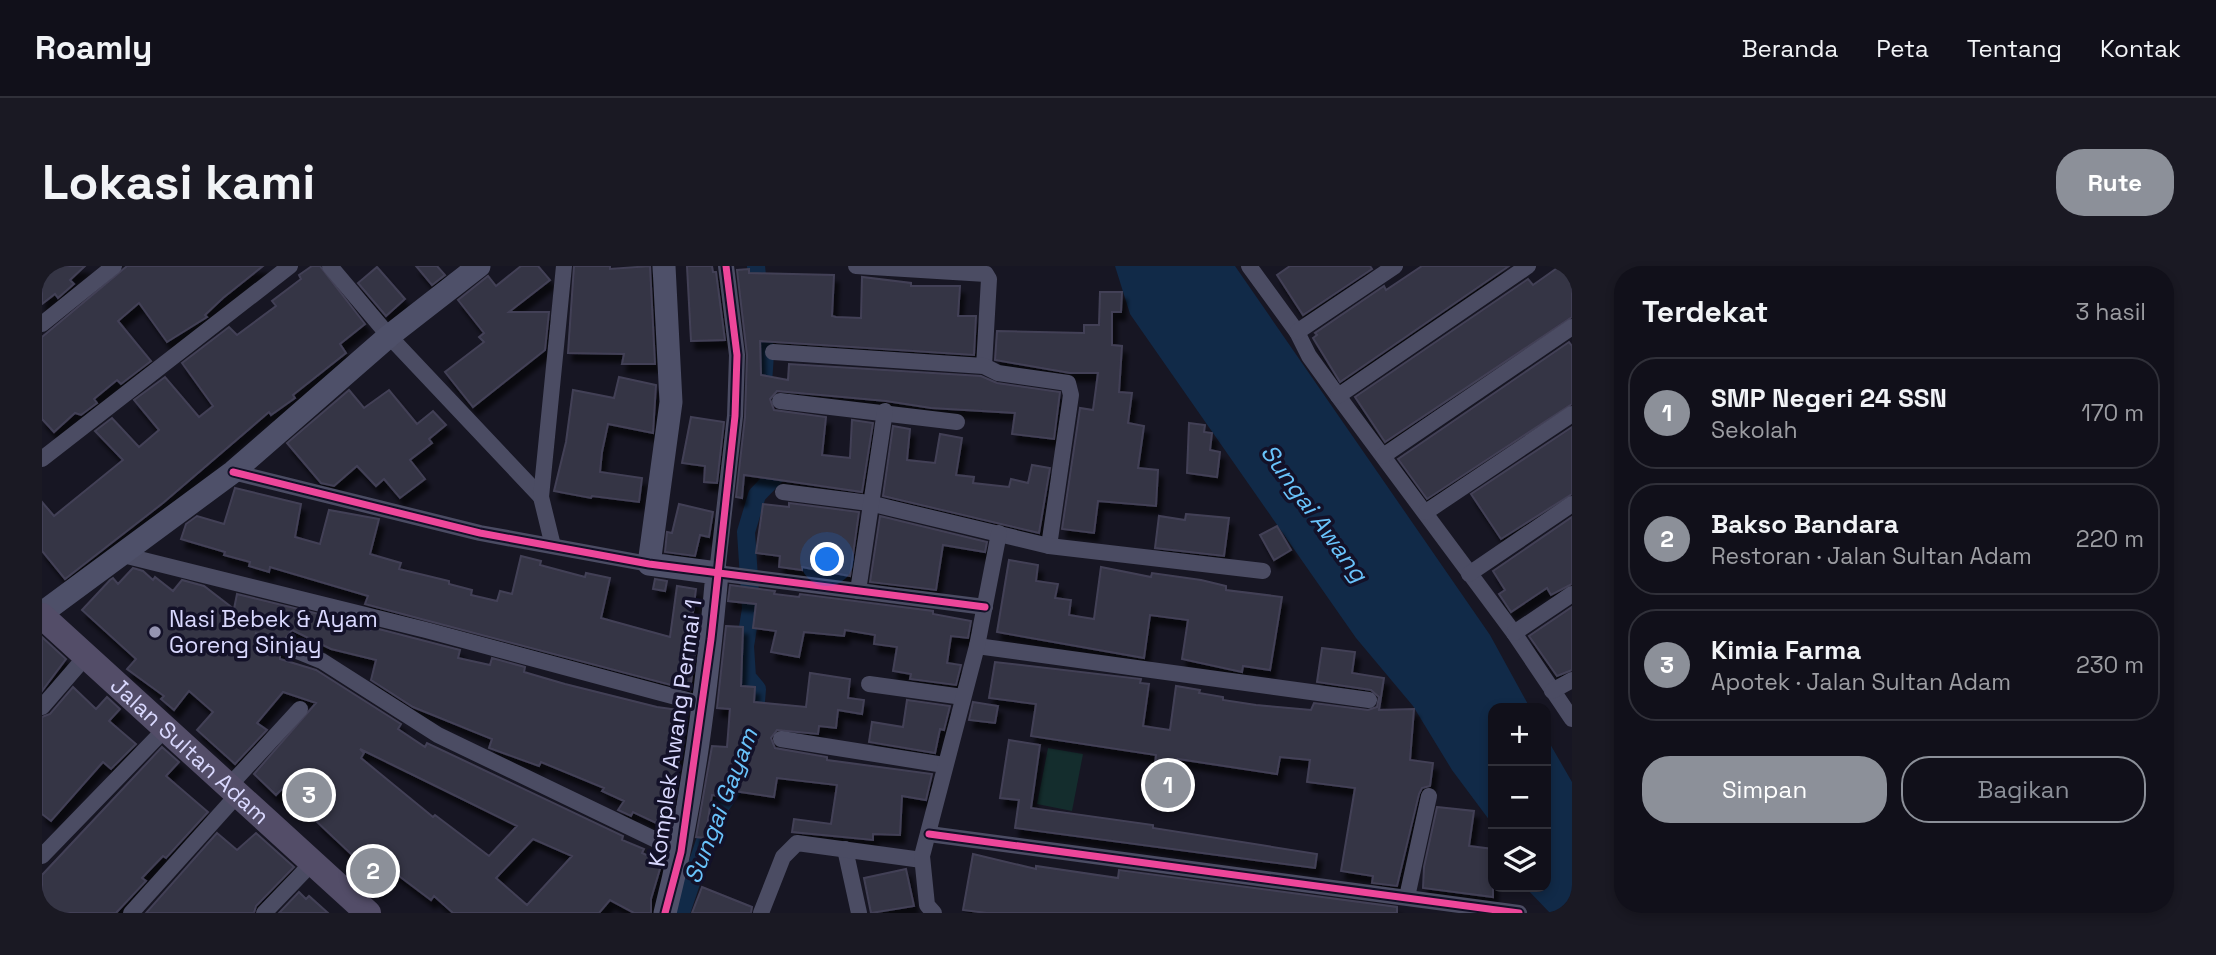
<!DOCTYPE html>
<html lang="id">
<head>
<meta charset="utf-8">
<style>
  :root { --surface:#11101a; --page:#1a1923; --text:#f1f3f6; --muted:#9c9da2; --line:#303039; --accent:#8c9099 }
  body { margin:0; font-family:"Space Grotesk",sans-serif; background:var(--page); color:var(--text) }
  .controls { position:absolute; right:21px; bottom:21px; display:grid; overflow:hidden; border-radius:14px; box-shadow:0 4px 10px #0003 }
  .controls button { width:63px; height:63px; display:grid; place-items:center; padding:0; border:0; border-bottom:2px solid var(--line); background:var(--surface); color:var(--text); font:35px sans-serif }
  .you { position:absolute; left:786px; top:294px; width:24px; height:24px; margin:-18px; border:5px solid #fff; border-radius:50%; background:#1a73e8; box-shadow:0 0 0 10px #1a73e833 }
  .badge { display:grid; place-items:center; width:46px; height:46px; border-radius:50%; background:var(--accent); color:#fff; font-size:23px; font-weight:700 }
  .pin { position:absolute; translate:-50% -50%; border:4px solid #fff; box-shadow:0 2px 7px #0006 }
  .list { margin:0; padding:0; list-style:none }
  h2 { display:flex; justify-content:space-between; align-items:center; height:91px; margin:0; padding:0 28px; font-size:30px }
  h2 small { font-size:23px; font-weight:400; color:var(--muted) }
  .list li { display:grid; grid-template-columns:46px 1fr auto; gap:21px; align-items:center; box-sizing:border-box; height:112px; margin:0 14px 14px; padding:0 14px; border:2px solid var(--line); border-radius:28px }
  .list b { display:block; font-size:26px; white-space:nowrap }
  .list p { margin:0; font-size:23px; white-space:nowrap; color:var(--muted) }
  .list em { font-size:23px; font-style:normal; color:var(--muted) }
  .actions { display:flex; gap:14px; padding:21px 28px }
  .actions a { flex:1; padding:16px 0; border:2px solid var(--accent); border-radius:28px; text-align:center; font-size:24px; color:var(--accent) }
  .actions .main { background:var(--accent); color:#fff }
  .icon { flex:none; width:38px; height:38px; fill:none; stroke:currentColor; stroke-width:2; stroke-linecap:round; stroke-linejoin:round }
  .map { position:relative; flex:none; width:1530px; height:647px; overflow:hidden; border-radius:28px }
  header { display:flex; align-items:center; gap:42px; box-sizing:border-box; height:98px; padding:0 35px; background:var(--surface); border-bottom:2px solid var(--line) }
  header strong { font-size:33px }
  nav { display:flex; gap:38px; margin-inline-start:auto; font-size:24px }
  .intro { display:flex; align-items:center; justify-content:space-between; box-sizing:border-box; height:168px; padding:0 42px }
  h1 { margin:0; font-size:49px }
  .button { padding:18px 32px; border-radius:28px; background:var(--accent); color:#fff; font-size:24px; font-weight:700 }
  main { display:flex; gap:42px; padding:0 42px }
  aside { flex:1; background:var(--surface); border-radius:28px; box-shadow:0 4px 10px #0003 }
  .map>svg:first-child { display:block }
  .green { fill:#142d2d }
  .water { fill:#112a48 }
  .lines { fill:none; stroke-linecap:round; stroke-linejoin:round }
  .canal { stroke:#112a48; stroke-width:18 }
  .building { fill:#353445; stroke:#434156; stroke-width:2; fill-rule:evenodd; filter:url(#shadow) }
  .street { stroke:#4b4c63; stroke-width:16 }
  .secondary { stroke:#4e5069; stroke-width:23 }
  .primary { stroke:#534d68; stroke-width:26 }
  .cycleway-casing { stroke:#131128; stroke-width:11 }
  .cycleway { stroke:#ed469a; stroke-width:7 }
  .poi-dot { fill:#9594b1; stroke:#131128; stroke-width:2.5 }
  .labels { text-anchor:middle; stroke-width:7; stroke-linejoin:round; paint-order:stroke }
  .poi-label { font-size:23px; fill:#d9d8fe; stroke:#131128; text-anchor:start }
  .street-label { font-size:23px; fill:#d9d8fe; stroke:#131128 }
  .water-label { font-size:24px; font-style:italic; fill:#69c3fb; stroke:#131128 }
</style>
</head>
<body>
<header>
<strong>Roamly</strong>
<nav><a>Beranda</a><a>Peta</a><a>Tentang</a><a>Kontak</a></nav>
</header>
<div class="intro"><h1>Lokasi kami</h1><a class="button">Rute</a></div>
<main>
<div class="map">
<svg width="1530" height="647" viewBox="0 0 1530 647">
  <defs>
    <filter id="shadow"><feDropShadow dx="4.5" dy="8" stdDeviation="2" flood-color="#0009"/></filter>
  </defs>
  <rect width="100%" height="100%" fill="#171623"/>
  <polygon class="green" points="1006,482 1041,488 1030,545 995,538"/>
  <g class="water">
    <polygon points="1073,0 1193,0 1448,369 1488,442 1451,442 1451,559 1410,504 1371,440 1314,372 1088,48"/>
    <polygon points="1504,471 1530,516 1530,647 1508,647 1483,621 1504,621"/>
  </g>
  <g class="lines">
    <g class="canal">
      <polyline points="714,0 723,88 720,132"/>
      <polyline points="712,459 715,423 705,411 703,380 709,343 704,266 715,229 744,199 744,194"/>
      <polyline points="639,647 671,551 692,521 698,502"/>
    </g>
  </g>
  <g class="building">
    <polygon points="0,0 43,0 28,14 32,18 16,32 13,28 0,38"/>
    <polygon points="85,0 221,0 181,32 163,49 165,51 125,76 97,37 76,55 109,95 79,118 75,114 52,133 55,137 39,149 33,147 12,166 0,153 0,71"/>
    <polygon points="270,0 278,0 323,58 298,78 304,87 251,129 253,132 229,149 227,146 121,237 23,313 0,285 0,236 12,250 81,194 53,165 70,152 97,181 117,164 92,134 123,111 157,151 171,140 140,97 187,61 195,69 234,40 230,35 259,13 257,9"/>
    <polygon points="374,0 395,0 403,9 390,19"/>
    <polygon points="479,0 496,0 508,14 467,46 507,46 503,84 431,141 403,106 442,76 437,71 442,67 416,34 446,10 454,20"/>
    <polygon points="532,0 568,0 568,3 608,0 613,98 580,98 582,88 526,87"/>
    <polygon points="645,0 670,0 671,6 674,6 683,74 649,75"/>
    <polygon points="1248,0 1328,0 1330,3 1261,49 1235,9"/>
    <polygon points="1380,0 1467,0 1298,116 1271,72 1275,69 1273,67 1342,20 1344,24"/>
    <polygon points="1518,0 1530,0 1530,51 1343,176 1313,131 1486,13 1491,19"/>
    <polygon points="335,1 363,33 344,50 316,17"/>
    <polygon points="707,3 707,7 792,9 790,50 794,51 819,52 820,11 869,17 869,20 918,20 916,50 934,50 932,89 718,75 719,109 746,114 747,98 939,110 955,117 1018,126 1012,173 970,168 973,147 889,142 844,135 735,125 728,133 732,144 784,151 780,189 808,192 810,154 831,157 820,226 702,209 700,232 694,231 703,151 705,89 695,4"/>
    <polygon points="1058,26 1080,26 1079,46 1070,46 1070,79 1080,80 1077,126 1090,127 1086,157 1102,160 1096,202 1116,204 1114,240 1056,235 1052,267 1020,263 1038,142 1051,144 1056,107 1028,107 953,94 955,65 1042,67 1042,59 1057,59"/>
    <polygon points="1527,76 1530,80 1530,138 1385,233 1356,193"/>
    <polygon points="577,111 614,119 611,167 566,158 560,186 558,206 600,212 597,236 550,230 549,232 512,225 524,176 531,124 572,132"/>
    <polygon points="307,124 322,142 347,124 375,158 391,145 404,159 387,173 390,177 368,194 383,213 358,232 342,213 334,220 315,200 292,220 279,217 245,177"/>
    <polygon points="649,151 682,156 675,217 662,216 663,200 640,197"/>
    <polygon points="1147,157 1163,159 1162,166 1170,167 1168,184 1178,186 1175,211 1145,207"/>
    <polygon points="851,160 868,163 865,194 893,197 898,168 920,172 914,209 932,211 931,217 967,221 969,213 986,217 990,199 1008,202 997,267 841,230"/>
    <polygon points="1530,161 1530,228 1459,273 1429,228"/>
    <polygon points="193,222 259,238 253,271 278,278 287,244 337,253 328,288 359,297 357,303 407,315 407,318 430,324 429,329 455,335 458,325 470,328 479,290 499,295 498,299 543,311 544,307 568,312 559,352 628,371 635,320 654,323 647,377 654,379 648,424 334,341 323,338 326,330 228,301 227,306 207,300 208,296 182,289 183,286 139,273 144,258 155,250 182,258"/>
    <polygon points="747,237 817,246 808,310 760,301 760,304 737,301 738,290 714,287 721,238 747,241"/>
    <polygon points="637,238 671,246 667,271 658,269 653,290 623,286 625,266 630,267"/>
    <polygon points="1144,248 1187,252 1182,290 1113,282 1117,250 1143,254"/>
    <polygon points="838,250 945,276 943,286 901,279 894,324 828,316"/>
    <polygon points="1530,251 1530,318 1509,329 1505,322 1469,346 1457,328 1463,324 1451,305"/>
    <polygon points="1235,260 1249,284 1232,294 1218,269"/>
    <polygon points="967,294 996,299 994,315 1016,318 1013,332 1029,334 1027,349 1052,353 1059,301 1109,311 1110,307 1159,314 1184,320 1184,324 1240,331 1228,404 1201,400 1200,406 1140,393 1146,354 1108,349 1102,392 955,366"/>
    <path d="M91,302L101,305L111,314L113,311L131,325L140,314L162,320L192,343L195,328L281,349L303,359L328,364L329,361L418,384L416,392L448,399L450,392L483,401L482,406L523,418L615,441L644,445L627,563L591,546L589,550L576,544L582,535L560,525L562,522L499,496L497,500L447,482L450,473L371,441L329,414L334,394L289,383L250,364L243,373L213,367L238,382V393L274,404L359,458L356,463L383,481L385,477L581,570L580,574L602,583L600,587L620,596L609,633V647H592L568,634L557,647H411L392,630L389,634L349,604L335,620L320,606L324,602L274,555L281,548L245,518L234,529L212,508L274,437L241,426L215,457L225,464L193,498L155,464L171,446L147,425L132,444L119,433L122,430L85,403L94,393L40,344L68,314L71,312L76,318ZM318,483L412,529L475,560L447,590L393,549L391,551L319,492L322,487ZM491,573L530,590L485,639L454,612Z"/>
    <polygon points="613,313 625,315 623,325 611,323"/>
    <polygon points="688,319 733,325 732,328 757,331 758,328 891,345 891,348 929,355 926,372 909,370 905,397 919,399 914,419 868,413 869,408 851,405 855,381 832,378 833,369 803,364 802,370 762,366 757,391 729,386 734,365 711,362 714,338 686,335"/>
    <polygon points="1530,341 1530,404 1515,410 1487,370"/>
    <polygon points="684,360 701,361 699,420 713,421 712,436 764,441 768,407 808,413 806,432 822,434 820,448 796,444 794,462 777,460 776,468 735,464 729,472 733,482 785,491 785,494 890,508 884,534 860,530 858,569 831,568 831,574 750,566 752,553 789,558 795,519 735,512 732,531 685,524 684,531 670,529 663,572 654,571 670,480 685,481 688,443 675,442"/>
    <polygon points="0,371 24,393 0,425"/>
    <polygon points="1280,382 1313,386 1310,407 1342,412 1337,444 1372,443 1368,494 1391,497 1388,520 1380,522 1377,528 1355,620 1330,617 1331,610 1299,605 1313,522 1265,516 1268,494 1238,491 1235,508 1136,493 1133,520 1111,518 1114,489 989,470 994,438 947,432 953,396 1099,413 1098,417 1107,418 1101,460 1128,464 1134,420 1158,424 1157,427 1181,431 1181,434 1214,439 1269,444 1272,437 1326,444 1335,441 1337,431 1329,424 1275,416"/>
    <polygon points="31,421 54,443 65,431 78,443 67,455 94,478 69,503 61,496 9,555 0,548 0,451 8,448"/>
    <polygon points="865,434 908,440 902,464 898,463 893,487 827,476 830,456 861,461"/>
    <polygon points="931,436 956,440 953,457 927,454"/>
    <polygon points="967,474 998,479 989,542 1111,559 1111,562 1275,588 1273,602 973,562 977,534 958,532"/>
    <polygon points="120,481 137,496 124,510 166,546 124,592 121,590 100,612 104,615 74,647 0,647 0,609"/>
    <polygon points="1395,541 1432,545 1427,580 1451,583 1451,631 1381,622 1382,601"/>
    <polygon points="175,567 195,584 214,567 252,601 214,640 212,647 104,647"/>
    <polygon points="931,588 994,603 994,600 1076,612 1077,604 1355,641 1355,647 945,647 921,644"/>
    <polygon points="864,603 872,640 829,647 822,612"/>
    <polygon points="660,621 710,641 709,647 650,647"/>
    <polygon points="257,626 264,633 267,630 286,647 237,647"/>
  </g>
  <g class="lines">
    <g class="street">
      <polyline points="288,0 347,70 499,231"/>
      <polyline points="684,0 695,89 693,150 675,307 943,341"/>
      <polyline points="814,0 944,8 947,13 942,100"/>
      <polyline points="1207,0 1255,66 1267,90 1296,130 1472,367 1530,453"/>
      <polyline points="0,58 72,0"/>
      <polyline points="1255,66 1353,0"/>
      <polyline points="731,86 942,100 956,107 1026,117 1029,129 1007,280"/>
      <polyline points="1296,130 1486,0"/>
      <polyline points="738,135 915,156"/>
      <polyline points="1341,190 1530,61"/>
      <polyline points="0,193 248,0"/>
      <polyline points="191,206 438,267 607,298"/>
      <polyline points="741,226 827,237 1007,280 1221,305"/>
      <polyline points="1384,246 1530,148"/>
      <polyline points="511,280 499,231 522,0"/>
      <polyline points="77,288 384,364 660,438"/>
      <polyline points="1427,308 1530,238"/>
      <polyline points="816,325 843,145"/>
      <polyline points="1472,367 1530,328"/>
      <polyline points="935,380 1327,434"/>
      <polyline points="248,382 280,395 396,469 639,586"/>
      <polyline points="827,418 921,431"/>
      <polyline points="1510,425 1530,414"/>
      <polyline points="0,441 45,389"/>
      <polyline points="739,473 902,499"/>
      <polyline points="188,519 258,443"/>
      <polyline points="887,568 1477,647"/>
      <polyline points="803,583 817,647"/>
      <polyline points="0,590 125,461"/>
      <polyline points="1365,631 1387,530"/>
      <polyline points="89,647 197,527"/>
      <polyline points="222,647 271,596"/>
      <polyline points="719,647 741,591 755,577 880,594"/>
      <polyline points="892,647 885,639 880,590 935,380 957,267"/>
    </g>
    <g class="secondary">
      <path d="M622,0L629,136L607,298L675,307C665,421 651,537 623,647"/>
      <polyline points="0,347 191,206 347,70 437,0"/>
    </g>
    <path class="primary" id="s1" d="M0,350L326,647"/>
    <g class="cycleway-casing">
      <g id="cycleway">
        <polyline points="191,206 438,267 607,298 943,341"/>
        <polyline points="887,568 1477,647"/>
        <polyline points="623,647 639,586 669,373 693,150 695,89 684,0"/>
      </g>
    </g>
    <use href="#cycleway" class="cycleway"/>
  </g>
  <circle class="poi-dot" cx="113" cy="366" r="7"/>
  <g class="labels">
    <g class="poi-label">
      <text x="127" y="361">Nasi Bebek &amp; Ayam<tspan x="127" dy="26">Goreng Sinjay</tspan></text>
    </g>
    <g class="street-label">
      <text transform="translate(633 467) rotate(-82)" y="8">Komplek Awang Permai 1</text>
      <text dy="8" stroke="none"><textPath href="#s1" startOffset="200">Jalan Sultan Adam</textPath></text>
    </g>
    <g class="water-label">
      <text transform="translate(1272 247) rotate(54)" y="8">Sungai Awang</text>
      <text transform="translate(679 540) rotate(-69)" y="8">Sungai Gayam</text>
    </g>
  </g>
</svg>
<div class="controls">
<button>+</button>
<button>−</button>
<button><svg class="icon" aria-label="layers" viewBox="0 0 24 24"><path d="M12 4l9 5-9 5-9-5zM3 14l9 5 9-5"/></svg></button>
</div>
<div class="you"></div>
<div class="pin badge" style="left:1126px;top:519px">1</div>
<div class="pin badge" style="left:331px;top:605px">2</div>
<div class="pin badge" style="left:267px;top:529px">3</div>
</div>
<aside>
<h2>Terdekat<small>3 hasil</small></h2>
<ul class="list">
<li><span class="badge">1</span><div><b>SMP Negeri 24 SSN</b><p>Sekolah</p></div><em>170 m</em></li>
<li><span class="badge">2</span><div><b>Bakso Bandara</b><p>Restoran · Jalan Sultan Adam</p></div><em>220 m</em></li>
<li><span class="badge">3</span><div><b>Kimia Farma</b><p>Apotek · Jalan Sultan Adam</p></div><em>230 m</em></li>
</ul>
<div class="actions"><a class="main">Simpan</a><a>Bagikan</a></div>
</aside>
</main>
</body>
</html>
